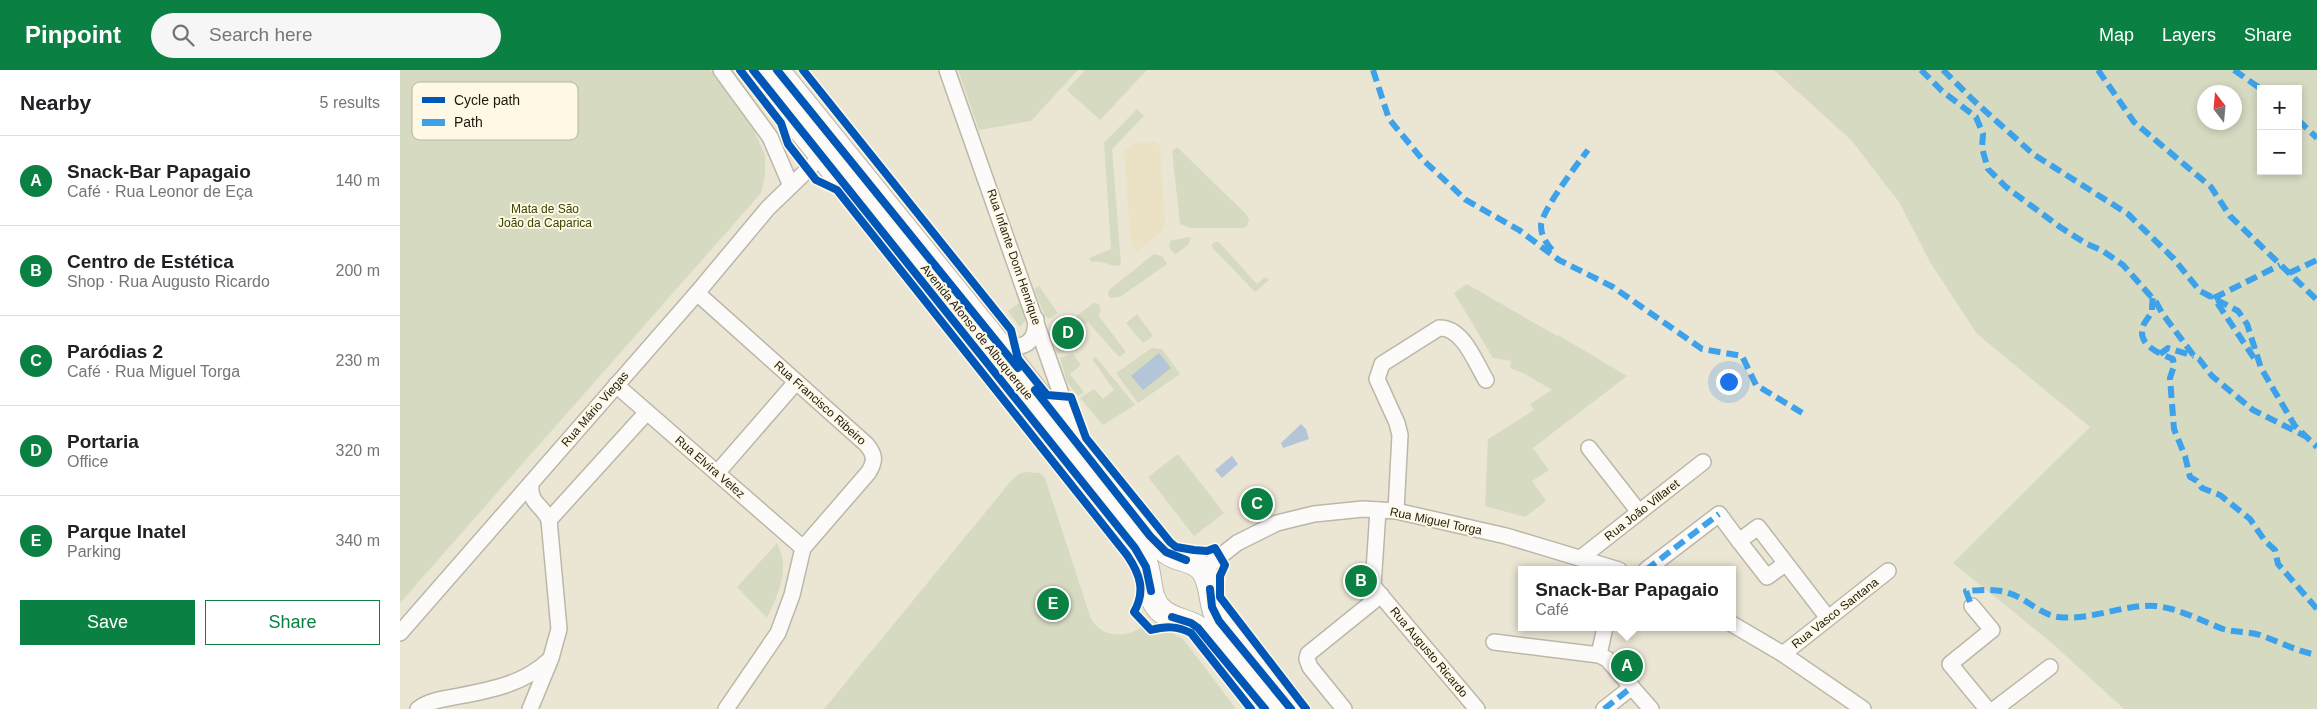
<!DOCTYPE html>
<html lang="en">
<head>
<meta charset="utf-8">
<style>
  :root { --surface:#fff; --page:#f6f6f6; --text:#202124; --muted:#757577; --line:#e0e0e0; --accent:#0b8043 }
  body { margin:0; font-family:Arial,sans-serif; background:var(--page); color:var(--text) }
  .controls { position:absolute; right:15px; top:15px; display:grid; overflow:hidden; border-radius:0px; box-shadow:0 2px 8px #0003 }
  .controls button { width:45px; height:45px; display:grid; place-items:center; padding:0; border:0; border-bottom:1px solid var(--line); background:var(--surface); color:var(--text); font:25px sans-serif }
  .compass { position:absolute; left:1797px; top:15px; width:45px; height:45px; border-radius:50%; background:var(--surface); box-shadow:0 2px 8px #0003; rotate:344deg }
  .you { position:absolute; left:1328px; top:311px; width:18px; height:18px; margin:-12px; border:4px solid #fff; border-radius:50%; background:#1a73e8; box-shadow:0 0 0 8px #1a73e833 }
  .badge { display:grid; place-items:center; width:32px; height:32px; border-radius:50%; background:var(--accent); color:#fff; font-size:16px; font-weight:700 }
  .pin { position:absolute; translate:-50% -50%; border:2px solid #fff; box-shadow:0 1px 5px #0006 }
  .popup { position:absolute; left:1118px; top:496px; width:218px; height:65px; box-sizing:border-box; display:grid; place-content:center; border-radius:0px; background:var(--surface); filter:drop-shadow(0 1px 4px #0005); font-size:16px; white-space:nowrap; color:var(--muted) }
  .popup b { font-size:19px; color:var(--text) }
  .popup::after { content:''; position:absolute; left:50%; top:100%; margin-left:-10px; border:10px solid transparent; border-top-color:var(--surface) }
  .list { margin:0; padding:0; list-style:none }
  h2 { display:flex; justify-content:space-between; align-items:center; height:65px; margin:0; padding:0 20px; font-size:21px }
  h2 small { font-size:16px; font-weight:400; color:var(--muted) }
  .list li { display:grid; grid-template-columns:32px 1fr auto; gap:15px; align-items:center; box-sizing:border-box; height:90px; padding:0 20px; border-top:1px solid var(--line) }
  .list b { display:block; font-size:19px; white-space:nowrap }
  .list p { margin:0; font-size:16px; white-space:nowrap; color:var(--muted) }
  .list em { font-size:16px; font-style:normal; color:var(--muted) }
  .actions { display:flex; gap:10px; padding:15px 20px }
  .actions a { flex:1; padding:11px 0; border:1px solid var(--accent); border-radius:0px; text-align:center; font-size:18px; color:var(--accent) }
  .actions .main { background:var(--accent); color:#fff }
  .icon { flex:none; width:28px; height:28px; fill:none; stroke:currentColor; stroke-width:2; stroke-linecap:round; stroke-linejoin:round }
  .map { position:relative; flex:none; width:1917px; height:639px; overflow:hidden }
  header { display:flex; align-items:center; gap:30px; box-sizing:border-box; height:70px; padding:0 25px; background:var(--accent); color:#fff }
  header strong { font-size:24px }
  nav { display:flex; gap:28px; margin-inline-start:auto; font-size:18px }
  .search { width:350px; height:45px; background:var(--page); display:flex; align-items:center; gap:12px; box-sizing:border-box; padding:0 18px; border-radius:28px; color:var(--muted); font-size:19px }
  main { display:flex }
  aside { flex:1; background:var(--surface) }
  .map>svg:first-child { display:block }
  .built { fill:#ebe2c5 }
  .green { fill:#d6dac1; fill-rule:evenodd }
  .water { fill:#b5c5d8 }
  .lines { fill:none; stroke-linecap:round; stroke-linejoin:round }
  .street-casing { stroke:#bbb7a9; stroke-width:18 }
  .primary-casing { stroke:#bbb7a9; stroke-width:26 }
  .street { stroke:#fcfbf9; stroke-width:15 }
  .primary { stroke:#fcfbf9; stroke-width:24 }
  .quiet { stroke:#3da2e9; stroke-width:6; stroke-dasharray:12 6; stroke-linecap:butt }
  .cycleway-casing { stroke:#fef8e5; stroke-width:11 }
  .cycleway { stroke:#0057b8; stroke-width:8 }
  .labels { text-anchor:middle; stroke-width:4; stroke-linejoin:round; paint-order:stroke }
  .park-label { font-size:12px; fill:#364502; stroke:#fef8e5 }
  .street-label { font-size:12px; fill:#1d190e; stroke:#fef8e5 }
  .key { fill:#fef8e5; stroke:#bab5a4; stroke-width:1 }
  .key-label { font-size:14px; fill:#1d190e }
</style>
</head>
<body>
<header>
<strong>Pinpoint</strong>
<div class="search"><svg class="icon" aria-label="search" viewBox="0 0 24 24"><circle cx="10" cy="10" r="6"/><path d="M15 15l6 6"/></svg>Search here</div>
<nav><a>Map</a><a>Layers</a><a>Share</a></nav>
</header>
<main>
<aside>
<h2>Nearby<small>5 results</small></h2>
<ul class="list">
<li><span class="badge">A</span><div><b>Snack-Bar Papagaio</b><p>Café · Rua Leonor de Eça</p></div><em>140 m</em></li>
<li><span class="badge">B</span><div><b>Centro de Estética</b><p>Shop · Rua Augusto Ricardo</p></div><em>200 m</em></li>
<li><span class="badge">C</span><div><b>Paródias 2</b><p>Café · Rua Miguel Torga</p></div><em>230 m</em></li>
<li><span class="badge">D</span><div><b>Portaria</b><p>Office</p></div><em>320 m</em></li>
<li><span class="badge">E</span><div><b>Parque Inatel</b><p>Parking</p></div><em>340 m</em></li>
</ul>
<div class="actions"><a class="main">Save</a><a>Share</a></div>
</aside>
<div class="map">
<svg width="1917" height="639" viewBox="0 0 1917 639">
  <rect width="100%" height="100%" fill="#ebe6d4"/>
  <polygon class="built" points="756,71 760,76 765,153 761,162 739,180 735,180 731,175 724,84 725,80 732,74"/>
  <g class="green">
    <polygon points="0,0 310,0 344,38 365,85 365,106 361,123 0,533"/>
    <polygon points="558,0 678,0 631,51 579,60"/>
    <polygon points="685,0 747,0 700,50 667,20"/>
    <path d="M1374,0H1917V639H1724L1653,574L1553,493L1690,357L1577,264L1530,192L1499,132L1451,70ZM1861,19H1898V101H1861ZM1804,22H1834V52H1804Z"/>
    <path d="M737,39L744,46L712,79L721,195C710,198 704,189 692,192L689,188L711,179L704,73Z"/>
    <polygon points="777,77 846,144 849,150 847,156 843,158 790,158 780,154 772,81"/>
    <polygon points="788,167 791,168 789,174 775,185 769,177 770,171"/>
    <polygon points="814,172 819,172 857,214 865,207 869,210 855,222 811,176"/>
    <polygon points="754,184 762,186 767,194 720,227 710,228 708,224 709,220"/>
    <polygon points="1067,214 1157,266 1158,265 1227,306 1133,378 1149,400 1132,411 1146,431 1125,447 1085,436 1088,369 1134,340 1130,334 1152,320 1125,304 1110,298 1111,291 1093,288 1054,223"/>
    <polygon points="639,216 658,243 649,249 645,246 634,219"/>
    <polygon points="622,231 627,249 620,257 608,241"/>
    <polygon points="694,233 699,234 701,241 698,245 726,282 719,287 688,252 674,262 667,253"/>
    <polygon points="737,244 753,266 743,273 726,253"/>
    <polygon points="659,261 672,279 657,284 653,272"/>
    <polygon points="752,278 762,279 780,304 738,333 716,303"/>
    <polygon points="673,284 681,295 670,304 684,322 678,326 667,312 660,288"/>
    <polygon points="696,287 735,335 703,355 680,328 694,319 703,329 714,320 692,289"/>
    <polygon points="778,384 824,443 794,466 748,407"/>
    <path d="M626,402L640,403L645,408L691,549C702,567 724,569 742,557L748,565C764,560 770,560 784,570L836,639H424L611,411L619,404Z"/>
    <path d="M377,473C391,499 378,524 367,548L337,517Z"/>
  </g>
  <g class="water">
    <polygon points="759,283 771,298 743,320 731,306"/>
    <polygon points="901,354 906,359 909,369 883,378 881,373"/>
    <polygon points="832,386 838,394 822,408 815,400"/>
  </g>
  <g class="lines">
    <g class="street-casing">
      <g id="street">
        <polyline points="321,0 370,67 391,116"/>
        <polyline points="547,0 674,361"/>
        <path d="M297,223L466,374C475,384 476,391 468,403L403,478L392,525L378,563L326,639"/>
        <path d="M601,277C624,278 636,275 636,249"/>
        <polyline points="216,315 403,478"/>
        <polyline points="1189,378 1239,442"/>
        <polyline points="317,403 396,312"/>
        <polyline points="978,440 973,516 1077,639"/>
        <path d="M996,441L1000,365L997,353L977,309L982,294L1039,258C1063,257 1075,292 1086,310"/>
        <polyline points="149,450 247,342"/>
        <polyline points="1182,487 1303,392"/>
        <polyline points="1385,494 1367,507 1339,471 1358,457 1428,548"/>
        <polyline points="803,500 837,473 877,453 914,444 963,439 996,441 1106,466 1219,500"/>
        <polyline points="1246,500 1319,444 1339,471"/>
        <polyline points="1572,536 1592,560 1550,594 1587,639"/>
        <polyline points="1332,554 1383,584 1463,639"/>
        <polyline points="1205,557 1199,585 1207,589 1251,639"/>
        <polyline points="0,563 297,223 368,138 422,86"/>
        <polyline points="1094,572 1199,585"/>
        <polyline points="1383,584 1488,501"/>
        <path d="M18,639C30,630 45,629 59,626C91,620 123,614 148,591"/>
        <path d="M130,639L151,588L159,559L149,450C142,434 129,434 131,414"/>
        <polyline points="944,639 910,597 907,589 908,584 981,525"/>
        <polyline points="1204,639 1232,617"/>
        <polyline points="1595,639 1650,597"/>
      </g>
    </g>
    <g class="primary-casing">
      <g id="primary">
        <path d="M353,0L735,478C739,484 744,489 746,495C751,511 748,531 763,542C773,550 787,551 798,558L865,639"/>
        <path d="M377,0L601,277L750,466C758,474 764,482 774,486C784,490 795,491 802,499C814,513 809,535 819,551L891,639"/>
      </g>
    </g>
    <use href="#street" class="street"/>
    <use href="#primary" class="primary"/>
    <g class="quiet">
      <polyline points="973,0 989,49 1022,89 1066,130 1119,160 1159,190 1213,217 1302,279 1342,286 1356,315 1404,344"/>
      <polyline points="1521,0 1542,21 1576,47 1583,64 1582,78 1588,99 1606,117 1660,157 1685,173 1703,181 1723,195 1756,232 1762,243 1794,286 1799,289 1812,306 1853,340 1905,366"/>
      <polyline points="1543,0 1572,29 1633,84 1728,144 1774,189 1800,221 1838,241 1847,254 1861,298 1895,356 1917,377"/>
      <polyline points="1698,0 1734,52 1811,117 1830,146 1917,230"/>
      <polyline points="1834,0 1861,19"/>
      <polyline points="1898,50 1917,68"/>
      <path d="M1152,180C1146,173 1141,165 1141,156C1141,141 1178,93 1188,80"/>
      <polyline points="1889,203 1917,190"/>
      <path d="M1753,228C1752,232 1752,236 1752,240C1751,245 1746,250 1744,254C1735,274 1758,283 1773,289L1774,296L1770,308L1774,359L1785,386L1790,407L1797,411L1802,418L1820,425L1850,449L1865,471L1875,480L1878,494L1917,539"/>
      <polyline points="1760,284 1768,278 1794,286"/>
      <polyline points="1854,288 1814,228 1880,195"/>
      <polyline points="1246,500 1319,444"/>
      <path d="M1570,532L1566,521C1583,520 1598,518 1614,525C1628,531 1643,545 1658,547C1691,551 1722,534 1755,536C1778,538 1802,551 1823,559C1836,563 1848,561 1860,565C1880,572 1896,581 1917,585"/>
      <polyline points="1204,639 1232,617"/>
    </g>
    <g class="cycleway-casing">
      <g id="cycleway">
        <path d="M340,0L381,53L388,74L416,110L437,120L727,485C740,504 746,521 734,542L751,560C766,556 777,556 791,563L851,639"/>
        <polyline points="353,0 735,478 746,497 751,521"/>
        <polyline points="377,0 618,298"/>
        <polyline points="403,0 611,260 618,289 647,325 671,327 686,368 770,472 776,477 794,480 807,481 815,478 825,495 820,506 820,527 906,639"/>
        <polyline points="635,320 750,466 766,482 786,490"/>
        <polyline points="810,519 812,537 819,551 891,639"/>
        <polyline points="772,547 791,553 798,558 865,639"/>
      </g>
    </g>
    <use href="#cycleway" class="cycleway"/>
  </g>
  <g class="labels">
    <g class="park-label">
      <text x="145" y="143">Mata de São<tspan x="145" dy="14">João da Caparica</tspan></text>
    </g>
    <g class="street-label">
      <text transform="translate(614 187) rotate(71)" y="4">Rua Infante Dom Henrique</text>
      <text transform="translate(577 262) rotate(51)" y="4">Avenida Afonso de Albuquerque</text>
      <text transform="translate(420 333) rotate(42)" y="4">Rua Francisco Ribeiro</text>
      <text transform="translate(195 339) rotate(-49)" y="4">Rua Mário Viegas</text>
      <text transform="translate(310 397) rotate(41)" y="4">Rua Elvira Velez</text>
      <text transform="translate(1242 440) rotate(-38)" y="4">Rua João Villaret</text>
      <text transform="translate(1036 451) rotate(12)" y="4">Rua Miguel Torga</text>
      <text transform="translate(1435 543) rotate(-38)" y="4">Rua Vasco Santana</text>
      <text transform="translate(1029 582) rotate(50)" y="4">Rua Augusto Ricardo</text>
    </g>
  </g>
  <rect x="12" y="12" width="166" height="58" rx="8" class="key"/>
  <rect x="22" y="27" width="23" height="6" fill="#0057b8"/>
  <rect x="22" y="49" width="23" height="7" fill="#3da2e9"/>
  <g class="key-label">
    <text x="54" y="35">Cycle path</text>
    <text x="54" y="57">Path</text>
  </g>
</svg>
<div class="controls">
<button>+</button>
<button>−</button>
</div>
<svg class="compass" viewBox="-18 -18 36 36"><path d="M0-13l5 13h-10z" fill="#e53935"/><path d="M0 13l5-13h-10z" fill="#757577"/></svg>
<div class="you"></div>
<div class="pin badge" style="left:1227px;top:596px">A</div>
<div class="popup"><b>Snack-Bar Papagaio</b>Café</div>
<div class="pin badge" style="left:961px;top:511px">B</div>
<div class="pin badge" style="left:857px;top:434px">C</div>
<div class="pin badge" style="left:668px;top:263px">D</div>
<div class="pin badge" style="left:653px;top:534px">E</div>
</div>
</main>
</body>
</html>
